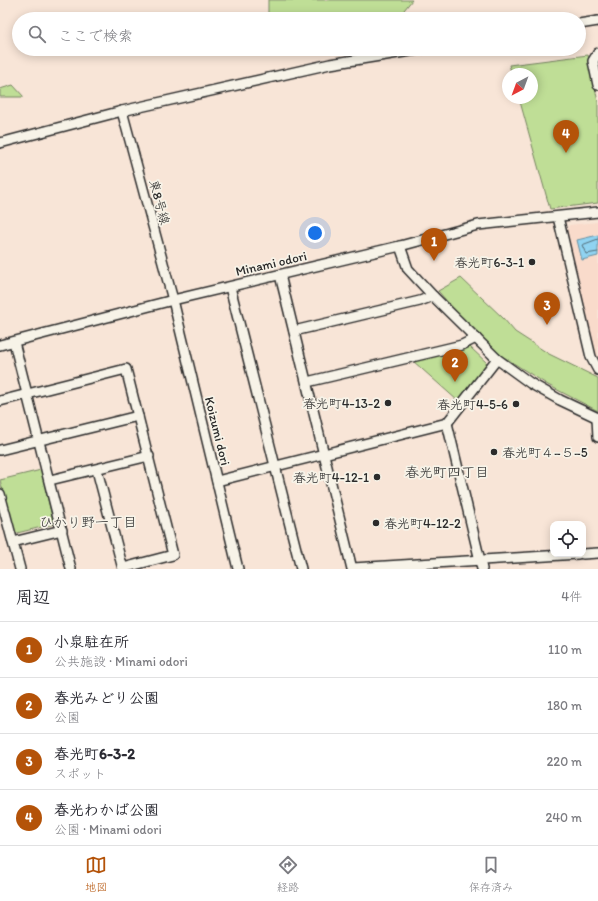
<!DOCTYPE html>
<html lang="ja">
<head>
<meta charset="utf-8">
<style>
  :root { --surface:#fff; --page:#f7f7f7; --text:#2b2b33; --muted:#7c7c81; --line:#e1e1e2; --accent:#b45309 }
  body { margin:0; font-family:Itim,"Klee One",sans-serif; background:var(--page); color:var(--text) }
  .controls { position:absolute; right:12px; bottom:12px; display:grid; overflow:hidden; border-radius:8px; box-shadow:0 2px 10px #0003 }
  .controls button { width:36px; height:36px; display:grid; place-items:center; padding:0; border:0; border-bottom:1px solid var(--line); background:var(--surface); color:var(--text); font:20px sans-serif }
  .compass { position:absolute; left:502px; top:68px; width:36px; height:36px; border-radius:50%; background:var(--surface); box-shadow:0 2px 10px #0003; rotate:221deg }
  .you { position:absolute; left:315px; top:233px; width:14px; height:14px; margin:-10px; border:3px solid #fff; border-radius:50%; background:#1a73e8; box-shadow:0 0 0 6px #1a73e833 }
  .badge { display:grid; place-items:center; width:26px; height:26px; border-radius:50%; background:var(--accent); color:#fff; font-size:13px; font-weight:700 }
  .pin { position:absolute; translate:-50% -33px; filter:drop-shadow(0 1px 2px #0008) }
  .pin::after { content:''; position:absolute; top:21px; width:14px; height:12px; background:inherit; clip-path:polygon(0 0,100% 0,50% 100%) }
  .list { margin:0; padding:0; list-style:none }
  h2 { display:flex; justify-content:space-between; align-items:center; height:52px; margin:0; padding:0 16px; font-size:17px }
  h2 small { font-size:13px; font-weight:400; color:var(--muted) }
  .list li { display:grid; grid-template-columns:26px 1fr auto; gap:12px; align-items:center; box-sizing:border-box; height:56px; padding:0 16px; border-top:1px solid var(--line) }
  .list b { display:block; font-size:15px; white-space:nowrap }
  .list p { margin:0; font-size:13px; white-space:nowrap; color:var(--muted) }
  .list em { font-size:13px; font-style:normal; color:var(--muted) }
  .icon { flex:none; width:22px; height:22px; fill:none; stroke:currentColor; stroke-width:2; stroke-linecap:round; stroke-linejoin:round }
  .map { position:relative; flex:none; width:598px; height:569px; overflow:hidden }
  .search { position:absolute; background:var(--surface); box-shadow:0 2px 10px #0003; left:12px; right:12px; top:12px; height:44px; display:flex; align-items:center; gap:10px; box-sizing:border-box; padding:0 14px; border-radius:22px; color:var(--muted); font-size:15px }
  .sheet { height:276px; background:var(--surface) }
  nav { display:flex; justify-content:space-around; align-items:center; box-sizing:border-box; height:56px; border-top:1px solid var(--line); background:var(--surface); font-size:11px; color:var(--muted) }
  nav a { display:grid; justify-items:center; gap:2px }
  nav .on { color:var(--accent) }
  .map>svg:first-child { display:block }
  .built { fill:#f9dbcb }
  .green { fill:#bfde96; stroke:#758460 }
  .water { fill:#90d3f1; stroke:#6890a2 }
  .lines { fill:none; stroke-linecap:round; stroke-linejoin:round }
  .shore { stroke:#536e7a; stroke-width:1 }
  .minor-casing { stroke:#2b2b2b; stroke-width:12 }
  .minor { stroke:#f7f3e8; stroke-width:9 }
  .poi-dot { fill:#2b2b2b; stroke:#f7f3e8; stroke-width:1.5 }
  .labels { text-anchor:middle; stroke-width:3.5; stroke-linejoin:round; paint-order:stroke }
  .street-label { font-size:13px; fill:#2b2b2b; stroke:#f7f3e8 }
  .poi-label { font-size:13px; fill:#2b2b2b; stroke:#f7f3e8; text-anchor:end }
  .neighbourhood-label { font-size:14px; fill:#2b2b2b; stroke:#f7f3e8 }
</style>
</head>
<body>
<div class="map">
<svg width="598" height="569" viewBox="0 0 598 569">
  <rect width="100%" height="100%" fill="#f8e5d7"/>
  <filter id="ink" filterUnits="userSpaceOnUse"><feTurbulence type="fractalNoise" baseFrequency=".025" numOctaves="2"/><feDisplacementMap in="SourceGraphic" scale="8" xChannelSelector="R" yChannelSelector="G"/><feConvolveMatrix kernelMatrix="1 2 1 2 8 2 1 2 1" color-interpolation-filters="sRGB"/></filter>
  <g filter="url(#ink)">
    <polygon class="built" points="598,222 598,362 567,230 569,225"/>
    <g class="green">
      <polygon points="268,0 412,0 397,19 268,19"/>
      <polygon points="588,55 598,102 598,203 550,209 519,98 532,98 532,74 512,74 509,65"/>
      <polygon points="13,85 24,97 0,97 0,89"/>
      <polygon points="461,278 503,318 515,332 549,354 598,378 598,411 548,385 499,354 466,323 438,291"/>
      <polygon points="470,347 488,364 458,401 413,361"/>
      <polygon points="41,470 54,524 13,534 0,480"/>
    </g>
    <polygon class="water" points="598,235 598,256 582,260 577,240"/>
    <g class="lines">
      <polyline class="shore" points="598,239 582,245 586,254 598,252"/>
      <g class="minor-casing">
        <g id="minor">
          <polyline points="579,24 598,21"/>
          <polyline points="598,53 593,61 598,85"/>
          <polyline points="122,111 173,300 238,569"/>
          <polyline points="0,143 122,111 330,64 423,49"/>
          <polyline points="558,217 591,357 598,370"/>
          <polyline points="400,246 408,269 433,296 497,359 530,383 560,400 598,418"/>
          <polyline points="280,275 352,569"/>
          <polyline points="230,287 301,569"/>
          <polyline points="294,331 420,301 433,296"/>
          <polyline points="14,342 71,569"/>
          <polyline points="0,345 173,300 400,246 478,225 598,212"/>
          <polyline points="307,382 462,345 476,338"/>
          <polyline points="0,401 126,369 173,555 123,568"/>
          <polyline points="597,418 598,437"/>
          <polyline points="447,423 482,569"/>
          <polyline points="0,450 138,416"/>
          <polyline points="97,470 123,569"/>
          <polyline points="50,480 149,456"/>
          <polyline points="217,481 447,423 497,359"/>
          <polyline points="0,494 20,569"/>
          <polyline points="13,542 62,530"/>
          <polyline points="583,554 598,553"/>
          <polyline points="353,568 578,554"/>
        </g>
      </g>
      <use href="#minor" class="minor"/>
    </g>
  </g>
  <g class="poi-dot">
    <circle cx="532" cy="262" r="4"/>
    <circle cx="388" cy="403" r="4"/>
    <circle cx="516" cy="404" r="4"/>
    <circle cx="494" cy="452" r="4"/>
    <circle cx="377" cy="477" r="4"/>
    <circle cx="376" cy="523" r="4"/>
  </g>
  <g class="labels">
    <g class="street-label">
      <text transform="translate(160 202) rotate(75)" y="5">東8号線</text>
      <text transform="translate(271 263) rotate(-13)" y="5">Minami odori</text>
      <text transform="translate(218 431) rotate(76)" y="5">Koizumi dori</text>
    </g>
    <g class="poi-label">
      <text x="524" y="267">春光町6-3-1</text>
      <text x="380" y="408">春光町4-13-2</text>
      <text x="508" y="409">春光町4-5-6</text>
      <text x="502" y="457" text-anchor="start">春光町４−５−5</text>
      <text x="369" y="482">春光町4-12-1</text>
      <text x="384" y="528" text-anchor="start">春光町4-12-2</text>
    </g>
    <g class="neighbourhood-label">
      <text x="447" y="477">春光町四丁目</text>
      <text x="88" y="527">ひかり野一丁目</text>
    </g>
  </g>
</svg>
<div class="controls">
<button><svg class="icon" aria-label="locate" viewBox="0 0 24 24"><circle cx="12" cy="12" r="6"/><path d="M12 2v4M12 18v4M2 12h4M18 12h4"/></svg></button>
</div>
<svg class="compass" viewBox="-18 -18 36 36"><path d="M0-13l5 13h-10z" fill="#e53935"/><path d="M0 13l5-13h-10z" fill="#7c7c81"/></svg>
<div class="you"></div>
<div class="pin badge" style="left:434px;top:261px">1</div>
<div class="pin badge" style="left:455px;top:382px">2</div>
<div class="pin badge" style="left:547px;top:325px">3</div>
<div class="pin badge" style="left:566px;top:153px">4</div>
<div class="search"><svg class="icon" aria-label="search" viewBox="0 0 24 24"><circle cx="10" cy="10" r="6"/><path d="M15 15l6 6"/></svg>ここで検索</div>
</div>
<section class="sheet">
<h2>周辺<small>4件</small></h2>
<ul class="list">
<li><span class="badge">1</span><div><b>小泉駐在所</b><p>公共施設 · Minami odori</p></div><em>110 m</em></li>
<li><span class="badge">2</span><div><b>春光みどり公園</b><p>公園</p></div><em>180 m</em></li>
<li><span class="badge">3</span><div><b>春光町6-3-2</b><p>スポット</p></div><em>220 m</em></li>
<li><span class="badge">4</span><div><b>春光わかば公園</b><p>公園 · Minami odori</p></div><em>240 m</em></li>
</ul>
</section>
<nav>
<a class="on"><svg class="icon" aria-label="map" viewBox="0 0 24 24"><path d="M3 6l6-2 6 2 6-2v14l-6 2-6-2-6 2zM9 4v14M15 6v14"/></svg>地図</a>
<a><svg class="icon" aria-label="directions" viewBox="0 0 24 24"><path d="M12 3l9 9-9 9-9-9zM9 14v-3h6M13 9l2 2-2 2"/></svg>経路</a>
<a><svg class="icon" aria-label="saved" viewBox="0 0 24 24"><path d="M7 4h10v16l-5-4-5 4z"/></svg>保存済み</a>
</nav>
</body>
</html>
